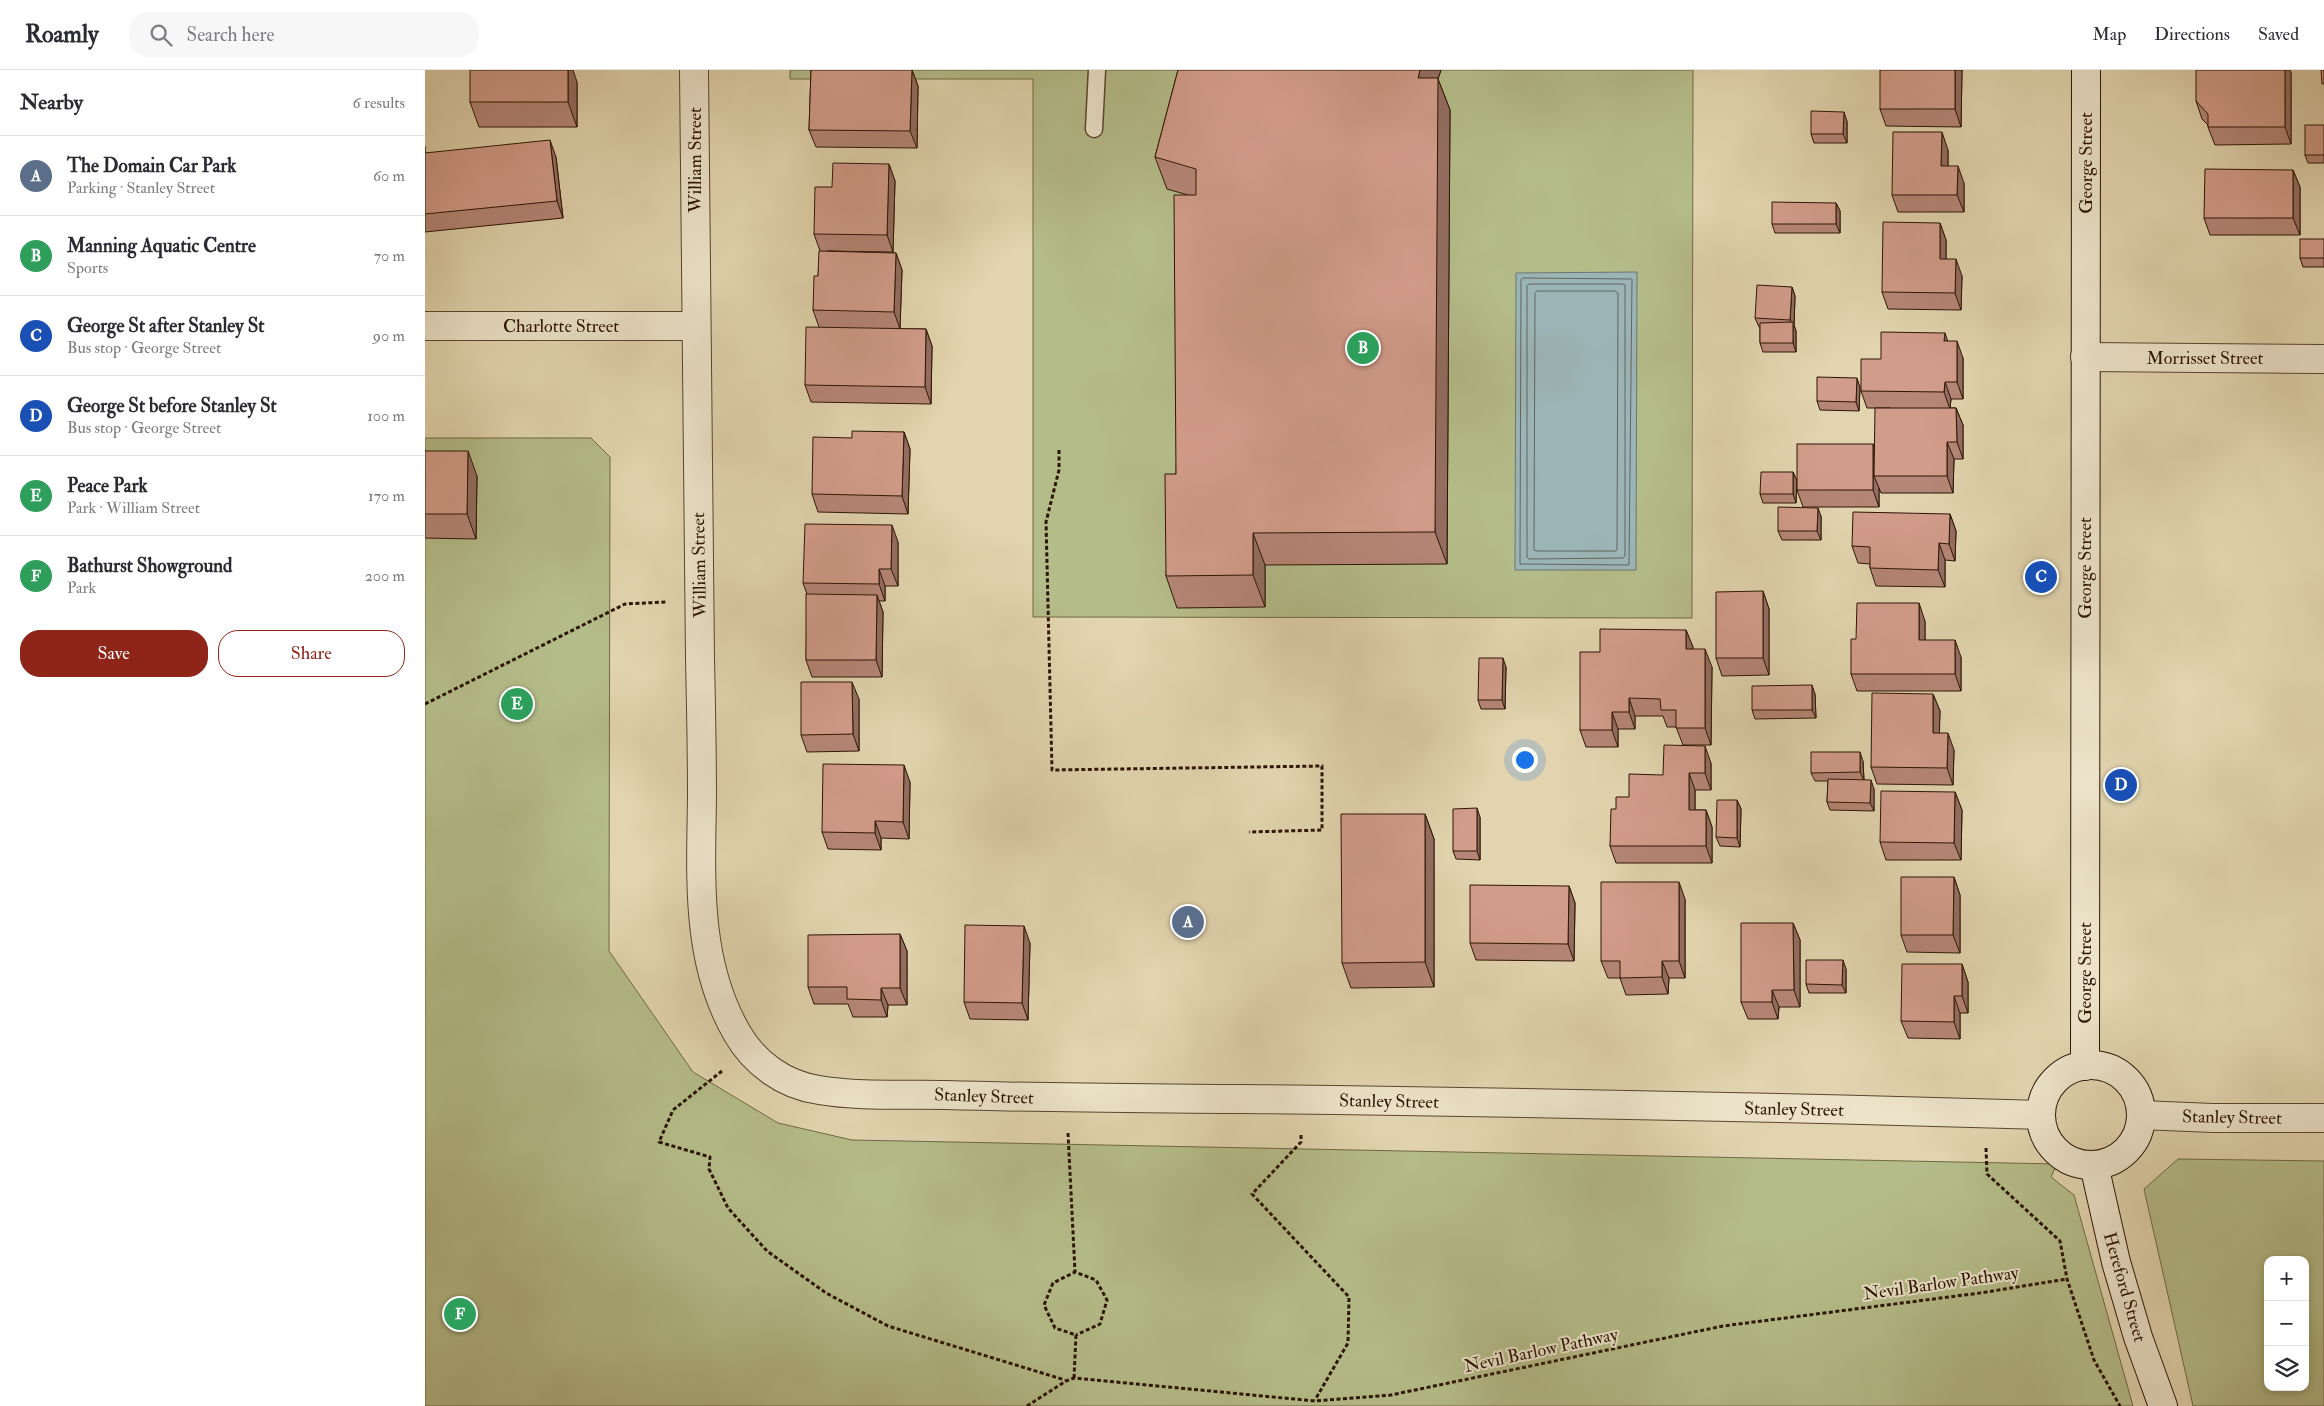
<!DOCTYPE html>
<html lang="en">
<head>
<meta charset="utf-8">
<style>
  :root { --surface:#fff; --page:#f7f7f7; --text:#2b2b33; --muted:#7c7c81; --line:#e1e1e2; --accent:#8f2418 }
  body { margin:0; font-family:"IM FELL Double Pica",serif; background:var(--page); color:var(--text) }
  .controls { position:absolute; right:15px; bottom:15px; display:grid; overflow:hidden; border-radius:10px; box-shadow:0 2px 8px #0003 }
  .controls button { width:45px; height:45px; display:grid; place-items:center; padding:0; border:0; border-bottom:1px solid var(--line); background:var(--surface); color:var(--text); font:25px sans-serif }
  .you { position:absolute; left:1099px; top:689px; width:18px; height:18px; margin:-12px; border:4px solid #fff; border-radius:50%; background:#1a73e8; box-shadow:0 0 0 8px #1a73e833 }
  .badge { display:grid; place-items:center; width:32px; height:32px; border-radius:50%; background:var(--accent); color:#fff; font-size:16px; font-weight:700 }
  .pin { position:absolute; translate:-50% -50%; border:2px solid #fff; box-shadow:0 1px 5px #0006 }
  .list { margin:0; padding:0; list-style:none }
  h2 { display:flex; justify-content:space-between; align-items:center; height:65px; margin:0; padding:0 20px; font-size:21px }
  h2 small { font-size:16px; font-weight:400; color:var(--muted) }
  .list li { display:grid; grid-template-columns:32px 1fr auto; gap:15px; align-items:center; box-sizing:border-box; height:80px; padding:0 20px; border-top:1px solid var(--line) }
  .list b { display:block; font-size:19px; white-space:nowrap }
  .list p { margin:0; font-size:16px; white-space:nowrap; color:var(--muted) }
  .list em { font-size:16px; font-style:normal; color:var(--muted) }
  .actions { display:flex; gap:10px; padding:15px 20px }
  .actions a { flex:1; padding:11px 0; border:1px solid var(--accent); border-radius:20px; text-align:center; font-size:18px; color:var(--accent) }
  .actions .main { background:var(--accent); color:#fff }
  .icon { flex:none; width:28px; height:28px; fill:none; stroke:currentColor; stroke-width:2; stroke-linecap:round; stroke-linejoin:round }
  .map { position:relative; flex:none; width:1899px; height:1336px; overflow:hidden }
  header { display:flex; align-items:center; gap:30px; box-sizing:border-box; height:70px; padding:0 25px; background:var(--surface); border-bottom:1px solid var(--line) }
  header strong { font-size:24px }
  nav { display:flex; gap:28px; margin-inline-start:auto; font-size:18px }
  .search { width:350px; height:45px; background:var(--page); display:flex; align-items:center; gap:12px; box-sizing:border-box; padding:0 18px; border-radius:20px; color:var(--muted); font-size:19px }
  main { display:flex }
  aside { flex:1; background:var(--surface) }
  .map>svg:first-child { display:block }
  .green { fill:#b4bc89; stroke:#706846; fill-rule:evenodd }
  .water { fill:#9bb5b7; stroke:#6f756f }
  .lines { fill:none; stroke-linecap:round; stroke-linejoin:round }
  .shore { stroke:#64655e; stroke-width:1 }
  .service-casing { stroke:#59452e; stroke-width:19 }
  .minor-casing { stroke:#59452e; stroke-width:30 }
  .secondary-casing { stroke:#2c1504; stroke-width:30 }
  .path { stroke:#2c1504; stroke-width:3; stroke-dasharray:4 2.5; stroke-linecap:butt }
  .service { stroke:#ece3ca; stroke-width:16 }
  .minor { stroke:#ece3ca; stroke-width:28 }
  .secondary { stroke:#ece3ca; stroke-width:28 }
  .wall { fill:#b58677; stroke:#2c1504 }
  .shaded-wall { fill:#936d61; stroke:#2c1504 }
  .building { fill:#d29c8a; stroke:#2c1504 }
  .labels { text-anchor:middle; stroke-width:4; stroke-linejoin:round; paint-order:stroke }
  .street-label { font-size:18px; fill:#2c1504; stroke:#ece3ca }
</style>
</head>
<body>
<header>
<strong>Roamly</strong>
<div class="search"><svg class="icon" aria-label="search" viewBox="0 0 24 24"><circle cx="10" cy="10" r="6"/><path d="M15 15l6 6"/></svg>Search here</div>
<nav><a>Map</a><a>Directions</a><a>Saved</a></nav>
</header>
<main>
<aside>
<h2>Nearby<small>6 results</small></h2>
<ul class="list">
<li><span class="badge" style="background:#5c6f8a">A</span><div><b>The Domain Car Park</b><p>Parking · Stanley Street</p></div><em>60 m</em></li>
<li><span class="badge" style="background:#2e9e5b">B</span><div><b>Manning Aquatic Centre</b><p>Sports</p></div><em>70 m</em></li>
<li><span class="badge" style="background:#1a4fb4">C</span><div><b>George St after Stanley St</b><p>Bus stop · George Street</p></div><em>90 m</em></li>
<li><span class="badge" style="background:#1a4fb4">D</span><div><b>George St before Stanley St</b><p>Bus stop · George Street</p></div><em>100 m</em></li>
<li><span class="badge" style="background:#2e9e5b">E</span><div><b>Peace Park</b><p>Park · William Street</p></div><em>170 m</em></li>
<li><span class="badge" style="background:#2e9e5b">F</span><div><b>Bathurst Showground</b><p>Park</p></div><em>200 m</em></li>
</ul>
<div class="actions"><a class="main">Save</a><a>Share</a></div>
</aside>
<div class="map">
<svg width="1899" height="1336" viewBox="0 0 1899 1336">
  <rect width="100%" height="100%" fill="#e1d4ae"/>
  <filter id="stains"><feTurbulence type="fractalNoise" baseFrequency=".004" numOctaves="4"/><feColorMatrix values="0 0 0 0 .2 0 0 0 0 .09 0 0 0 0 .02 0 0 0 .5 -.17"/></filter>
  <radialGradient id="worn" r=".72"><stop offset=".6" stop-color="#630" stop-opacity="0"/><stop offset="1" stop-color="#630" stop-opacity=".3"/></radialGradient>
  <g class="green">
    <polygon points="365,0 1268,0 1267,548 608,547 608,9 365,9"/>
    <polygon points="0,368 166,368 185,387 184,881 268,1002 353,1053 427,1070 1632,1094 1626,1107 1649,1125 1708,1336 0,1336"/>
    <path d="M1753,1089L1899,1091V1336H1768L1719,1119ZM1843,1190H1880V1317H1843Z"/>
  </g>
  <polygon class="water" points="1212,202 1211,500 1090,500 1091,203"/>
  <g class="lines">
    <g class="shore">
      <polygon points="1098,208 1207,209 1204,495 1095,494 1096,210"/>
      <polygon points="1105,214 1198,214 1200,215 1200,486 1198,488 1104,489 1102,487 1102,216"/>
      <polygon points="1112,221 1190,221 1193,223 1192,479 1191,481 1112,481 1109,480 1110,224"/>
    </g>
    <g class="service-casing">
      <polyline id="service" points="669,59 672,0"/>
    </g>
    <g class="minor-casing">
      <g id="minor">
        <path d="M269,0C271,196 273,392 275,588C276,634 277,680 277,726C276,806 270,891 312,963C329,993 359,1015 394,1020C435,1027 479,1024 521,1025C620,1028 720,1028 820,1029C1085,1032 1351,1037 1616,1045"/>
        <polyline points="0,256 271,256"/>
        <polyline points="1660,287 1899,289"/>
        <polyline points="1716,1045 1788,1048 1899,1048"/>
      </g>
    </g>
    <g class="secondary-casing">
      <g id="secondary">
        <circle cx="1666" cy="1045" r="50"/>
        <polyline points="1660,996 1661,0"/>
        <polyline points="1669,1095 1691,1192 1713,1267 1738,1336"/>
      </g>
    </g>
    <g class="path">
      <polyline points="634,380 634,400 621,452 627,700 897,696 897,760 824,762"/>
      <polyline points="0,634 200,534 241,532"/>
      <polyline points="297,1001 248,1040 234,1072 285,1087 284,1099 303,1138 342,1181 401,1223 463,1256 640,1310"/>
      <polyline points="643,1063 650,1202 671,1210 682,1230 675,1254 651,1265"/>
      <polyline points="876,1065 876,1072 827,1124 924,1227 923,1273 890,1330"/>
      <polyline points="1561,1078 1562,1104 1635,1171 1642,1209 1669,1290 1695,1336"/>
      <polyline points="649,1308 651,1265 630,1258 619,1235 628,1213 650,1202"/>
      <polyline points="602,1336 641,1311 649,1308 890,1331 966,1325 1298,1256 1555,1223 1642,1209"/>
    </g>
    <use href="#service" class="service"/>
    <use href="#minor" class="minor"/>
    <use href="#secondary" class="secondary"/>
  </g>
  <g class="wall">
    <polygon points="386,0 487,0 493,16 492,78 391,77 384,60"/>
    <polygon points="753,0 1016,0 1013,9 1025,40 1022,494 840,495 840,537 752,538 741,506 751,404 763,125 742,119 730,87"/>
    <polygon points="1537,0 1536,57 1461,56 1455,39"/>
    <polygon points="1866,2 1866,74 1790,75 1783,57 1783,55 1777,49 1771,31"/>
    <polygon points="152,12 152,57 54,57 45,32"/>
    <polygon points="1422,51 1422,73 1389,73 1386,64"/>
    <polygon points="1899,55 1899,93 1883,93 1880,85"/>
    <polygon points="0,76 0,83 131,87 138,148 0,162"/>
    <polygon points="1523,80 1523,96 1539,113 1539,142 1473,142 1467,125"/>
    <polygon points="464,94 470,111 468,182 402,181 471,183 477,200 475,259 501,259 507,276 506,334 386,332 380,315 394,257 388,240 393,206 395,181 389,164 407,117"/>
    <polygon points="1868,100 1875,117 1875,165 1785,165 1779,148"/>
    <polygon points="1411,133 1415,141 1415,163 1350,163 1347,154"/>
    <polygon points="1515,153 1521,170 1521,189 1537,206 1536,240 1463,239 1457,222"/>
    <polygon points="1899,169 1899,197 1878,197 1875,188"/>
    <polygon points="1367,217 1370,226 1369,255 1371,261 1371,282 1338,282 1335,273 1335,257 1334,257 1330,248"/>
    <polygon points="1520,263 1522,271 1538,288 1538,329 1526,329 1525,338 1531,338 1538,355 1538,389 1529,389 1528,423 1456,423 1454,418 1454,437 1378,437 1372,420 1450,379 1465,338 1442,338 1436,321 1456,289"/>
    <polygon points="1435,317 1434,341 1395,340 1392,331"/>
    <polygon points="479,362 485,379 483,444 393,442 387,424 427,368"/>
    <polygon points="0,381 52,406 51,469 0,468"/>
    <polygon points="1368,402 1372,411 1371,433 1338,433 1335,424"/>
    <polygon points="1525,444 1531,461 1530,491 1520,490 1520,517 1451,516 1445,498 1445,494 1433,493 1427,476"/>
    <polygon points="1396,446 1396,470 1357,470 1353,461"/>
    <polygon points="473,472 473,516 460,516 460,531 454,531 458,542 457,607 387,607 381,590 382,524 378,513"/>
    <polygon points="1338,521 1344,539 1344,605 1297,606 1291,588"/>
    <polygon points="1500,551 1500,570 1536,587 1536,621 1432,621 1426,604 1431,569"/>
    <polygon points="1261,560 1268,577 1267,579 1287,597 1286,675 1258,675 1251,657 1242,657 1238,646 1210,646 1210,659 1193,659 1193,677 1161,677 1155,660 1175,582"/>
    <polygon points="1081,597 1080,639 1056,639 1053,630"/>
    <polygon points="1390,624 1391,648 1330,649 1327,640"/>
    <polygon points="1508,624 1515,641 1514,663 1529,680 1528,715 1452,714 1446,697"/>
    <polygon points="434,629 434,681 382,682 376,665"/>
    <polygon points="1438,691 1439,710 1449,719 1449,741 1405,740 1402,732 1403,711 1390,711 1386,703"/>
    <polygon points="1286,693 1286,720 1270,720 1270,740 1281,740 1287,757 1287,793 1191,793 1185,776 1191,739 1204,727 1238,705"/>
    <polygon points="485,712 484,769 456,768 456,780 403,779 397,762"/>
    <polygon points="1530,722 1537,740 1536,790 1461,790 1455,772"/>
    <polygon points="1312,730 1316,739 1315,777 1295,776 1291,767"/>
    <polygon points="1000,744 1009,769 1009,917 926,918 917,893"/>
    <polygon points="1055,747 1055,790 1031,789 1028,781"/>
    <polygon points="1529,807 1535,825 1535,883 1482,882 1476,865"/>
    <polygon points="1144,816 1150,833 1149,891 1051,890 1045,873"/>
    <polygon points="1260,829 1260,908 1244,908 1243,924 1201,925 1195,908 1183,908 1176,891"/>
    <polygon points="1368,853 1375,870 1375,937 1354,937 1353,949 1323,949 1316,932"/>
    <polygon points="475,864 482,881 482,935 463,935 462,947 428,947 423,934 389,934 383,917"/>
    <polygon points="605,873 603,950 545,949 539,932"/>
    <polygon points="1537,894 1543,912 1543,943 1535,943 1535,969 1483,968 1476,951"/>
    <polygon points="1421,899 1421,923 1384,923 1381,914"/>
  </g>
  <g class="shaded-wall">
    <polygon points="143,0 148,0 152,12 152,57 143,32"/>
    <polygon points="487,0 493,16 492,78 485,61"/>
    <polygon points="995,0 1016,0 1013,9 1025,40 1022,494 1010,462 993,8"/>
    <polygon points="1530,0 1537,0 1536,57 1530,39"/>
    <polygon points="1860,0 1865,0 1866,2 1866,74 1860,57"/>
    <polygon points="1419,42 1422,51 1422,73 1418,64"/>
    <polygon points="1517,62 1523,80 1523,113 1516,96"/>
    <polygon points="125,70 131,87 138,148 132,131"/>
    <polygon points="464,94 470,111 468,182 462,165"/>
    <polygon points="1533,96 1539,113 1539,142 1532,125"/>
    <polygon points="1868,100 1875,117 1875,165 1868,148"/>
    <polygon points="1411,133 1415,141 1415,163 1411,154"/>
    <polygon points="1515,153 1521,170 1521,206 1515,189"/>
    <polygon points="471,183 477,200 475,259 469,242"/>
    <polygon points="1531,189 1537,206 1536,240 1530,223"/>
    <polygon points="1367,217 1370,226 1369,255 1371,261 1371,282 1368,273 1368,256 1365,250"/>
    <polygon points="501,259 507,276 506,334 500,317"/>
    <polygon points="1520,263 1526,281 1519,271"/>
    <polygon points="1532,271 1538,288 1538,329 1532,312"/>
    <polygon points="1432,308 1435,317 1434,341 1431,332"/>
    <polygon points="1520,312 1526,329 1525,339 1519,322"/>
    <polygon points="1531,338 1538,355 1538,389 1532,372"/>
    <polygon points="479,362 485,379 483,444 477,426"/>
    <polygon points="1522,372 1529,389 1528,423 1522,406"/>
    <polygon points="1448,374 1454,391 1449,406 1454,418 1454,437 1448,420"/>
    <polygon points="43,381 52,406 51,469 42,444"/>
    <polygon points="1368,402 1372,411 1371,433 1368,424"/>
    <polygon points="1393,438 1396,446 1396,470 1392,461"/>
    <polygon points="1525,444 1531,461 1530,491 1524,474"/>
    <polygon points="467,455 473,472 473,516 466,499"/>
    <polygon points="828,463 840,495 840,537 828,505"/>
    <polygon points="1514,473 1520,490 1520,517 1513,500"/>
    <polygon points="454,499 460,516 460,531 454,514"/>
    <polygon points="1338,521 1344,539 1344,605 1338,588"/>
    <polygon points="452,525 458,542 457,607 451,590"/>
    <polygon points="1494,533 1500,551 1500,587 1494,570"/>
    <polygon points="1261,560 1268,577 1267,596 1261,579"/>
    <polygon points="1530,570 1536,587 1536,621 1530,604"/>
    <polygon points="1280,579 1287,597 1286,675 1280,658"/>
    <polygon points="1078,588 1081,597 1080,639 1077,630"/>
    <polygon points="427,612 434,629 434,681 428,664"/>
    <polygon points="1387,615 1390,624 1391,648 1387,640"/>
    <polygon points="1508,624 1515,641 1514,680 1508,663"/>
    <polygon points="1204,628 1210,646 1210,659 1204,642"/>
    <polygon points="1187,642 1193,659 1193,677 1187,660"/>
    <polygon points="1523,663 1529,680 1528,715 1522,698"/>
    <polygon points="1280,676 1286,693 1286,720 1280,703"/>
    <polygon points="1435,682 1438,691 1439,711 1435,702"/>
    <polygon points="479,695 485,712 484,769 478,752"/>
    <polygon points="1264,703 1270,720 1270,757 1264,740"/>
    <polygon points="1446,710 1449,719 1449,741 1445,733"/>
    <polygon points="1530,722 1537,740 1536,790 1529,773"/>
    <polygon points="1312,730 1316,739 1315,777 1312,768"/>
    <polygon points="1052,738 1055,747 1055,790 1052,781"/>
    <polygon points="1281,740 1287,757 1287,793 1281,776"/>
    <polygon points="1000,744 1009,769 1009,917 1000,892"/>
    <polygon points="450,751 456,768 456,780 450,763"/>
    <polygon points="1529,807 1535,825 1535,883 1528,865"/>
    <polygon points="1254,812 1260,829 1260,908 1254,891"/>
    <polygon points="1144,816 1150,833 1149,891 1143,874"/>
    <polygon points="1368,853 1375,870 1375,937 1369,920"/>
    <polygon points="599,856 605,873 603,950 597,933"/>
    <polygon points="475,864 482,881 482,935 475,918"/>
    <polygon points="1418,890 1421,899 1421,923 1417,915"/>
    <polygon points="1237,891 1244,908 1243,924 1237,907"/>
    <polygon points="1537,894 1543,912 1543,943 1537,926"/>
    <polygon points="456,918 463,935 462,947 456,930"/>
    <polygon points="1347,920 1354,937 1353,949 1347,932"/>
    <polygon points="1529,926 1535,943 1535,969 1529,952"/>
  </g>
  <g class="building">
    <rect x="45" y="0" width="98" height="32"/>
    <polygon points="386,0 487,0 485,61 384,60"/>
    <polygon points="753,0 995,0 993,8 1013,8 1010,462 828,463 828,505 741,506 740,404 751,404 749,125 771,125 771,99 730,87"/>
    <rect x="1455" y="0" width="75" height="39"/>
    <polygon points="1771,0 1860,0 1860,57 1783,57 1783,44 1771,31"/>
    <polygon points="1896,0 1899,0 1899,14 1897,14"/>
    <polygon points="1386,41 1419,42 1418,64 1386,64"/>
    <rect x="1880" y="55" width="19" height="30"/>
    <polygon points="1468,62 1517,62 1516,96 1533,96 1532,125 1467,125"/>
    <polygon points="125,70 132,131 0,144 0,83"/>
    <polygon points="408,93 464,94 462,165 389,164 390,117 407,117"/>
    <polygon points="1780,99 1868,100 1868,148 1779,148"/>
    <polygon points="1347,132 1411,133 1411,154 1347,154"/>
    <polygon points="1458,152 1515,153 1515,189 1531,189 1530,223 1457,222"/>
    <rect x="1875" y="169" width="24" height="19"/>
    <polygon points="394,181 471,183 469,242 388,240 389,206 393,206"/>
    <polygon points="1332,215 1367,217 1365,250 1330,248"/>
    <polygon points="1368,252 1368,273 1335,273 1335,253"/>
    <polygon points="381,257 501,259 500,317 380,315"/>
    <polygon points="1456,262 1520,263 1519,271 1532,271 1532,312 1520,312 1519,322 1436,321 1436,289 1456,289"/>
    <polygon points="1392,307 1432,308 1431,332 1392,331"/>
    <polygon points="1450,338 1531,338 1532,372 1522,372 1522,406 1449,406"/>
    <polygon points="427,361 479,362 477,426 387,424 388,367 427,368"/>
    <rect x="1372" y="374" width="76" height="46"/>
    <polygon points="0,381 43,381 42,444 0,444"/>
    <polygon points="1336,402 1368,402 1368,424 1335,424"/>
    <polygon points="1353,437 1393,438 1392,461 1353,461"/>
    <polygon points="1428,442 1525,444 1524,474 1514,473 1513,500 1445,498 1445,477 1427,476"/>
    <polygon points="380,454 467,455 466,499 454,499 454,514 378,513"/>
    <polygon points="1338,521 1338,588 1291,588 1291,522"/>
    <polygon points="381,524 452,525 451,590 381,590"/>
    <polygon points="1432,533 1494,533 1494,570 1530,570 1530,604 1426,604 1426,569 1431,569"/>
    <polygon points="1175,559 1261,560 1261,579 1280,579 1280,658 1251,658 1251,640 1236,640 1235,629 1204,628 1204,642 1187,642 1187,660 1155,660 1155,582 1175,582"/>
    <polygon points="1054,588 1078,588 1077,630 1053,630"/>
    <polygon points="376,612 427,612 428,664 376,665"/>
    <polygon points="1387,615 1387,640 1327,640 1327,616"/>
    <polygon points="1447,623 1508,624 1508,663 1523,663 1522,698 1446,697"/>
    <polygon points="1239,675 1280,676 1280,703 1264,703 1264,740 1281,740 1281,776 1185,776 1186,739 1191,739 1191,727 1204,727 1204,704 1238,705"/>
    <polygon points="1386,682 1435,682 1435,702 1386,703"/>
    <polygon points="398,694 479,695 478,752 450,751 450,763 397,762"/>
    <polygon points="1403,709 1446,710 1445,733 1402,732"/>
    <polygon points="1456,721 1530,722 1529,773 1455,772"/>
    <polygon points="1292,730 1312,730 1312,768 1291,767"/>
    <polygon points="1052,738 1052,781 1028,781 1028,739"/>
    <polygon points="916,744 1000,744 1000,892 917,893"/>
    <polygon points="1476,807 1529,807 1528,865 1476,865"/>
    <polygon points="1176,812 1254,812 1254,891 1237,891 1237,907 1195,908 1195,891 1176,891"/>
    <polygon points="1045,815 1144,816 1143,874 1045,873"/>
    <polygon points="1316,853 1368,853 1369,920 1347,920 1347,932 1316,932"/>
    <polygon points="540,855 599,856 597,933 539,932"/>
    <polygon points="475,864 475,918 456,918 456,930 422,929 422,917 383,917 383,865"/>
    <polygon points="1381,890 1418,890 1417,915 1381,914"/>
    <polygon points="1477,894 1537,894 1537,926 1529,926 1529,952 1476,951"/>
  </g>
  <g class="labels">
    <g class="street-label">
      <text transform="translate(270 90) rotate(-90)" y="6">William Street</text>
      <text transform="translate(1661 93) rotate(-90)" y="6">George Street</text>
      <text x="136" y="262">Charlotte Street</text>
      <text x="1780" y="294">Morrisset Street</text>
      <text transform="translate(274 495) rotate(-91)" y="6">William Street</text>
      <text transform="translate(1660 498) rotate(-90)" y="6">George Street</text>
      <text transform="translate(1660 903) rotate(-90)" y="6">George Street</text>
      <text transform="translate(559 1026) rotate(2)" y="6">Stanley Street</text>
      <text transform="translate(964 1031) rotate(1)" y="6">Stanley Street</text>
      <text transform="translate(1369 1039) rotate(1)" y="6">Stanley Street</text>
      <text transform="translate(1807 1047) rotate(1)" y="6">Stanley Street</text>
      <text transform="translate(1516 1213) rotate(-8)" y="6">Nevil Barlow Pathway</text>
      <text transform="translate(1700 1217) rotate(74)" y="6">Hereford Street</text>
      <text transform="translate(1116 1280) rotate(-12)" y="6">Nevil Barlow Pathway</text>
    </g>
  </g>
  <rect width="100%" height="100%" filter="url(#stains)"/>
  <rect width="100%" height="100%" fill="url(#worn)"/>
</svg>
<div class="controls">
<button>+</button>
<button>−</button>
<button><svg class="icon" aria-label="layers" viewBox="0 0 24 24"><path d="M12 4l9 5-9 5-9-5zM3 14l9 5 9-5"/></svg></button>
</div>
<div class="you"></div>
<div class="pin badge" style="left:763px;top:852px;background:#5c6f8a">A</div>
<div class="pin badge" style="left:938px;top:278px;background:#2e9e5b">B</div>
<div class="pin badge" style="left:1616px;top:507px;background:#1a4fb4">C</div>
<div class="pin badge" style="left:1696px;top:715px;background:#1a4fb4">D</div>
<div class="pin badge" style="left:92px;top:634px;background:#2e9e5b">E</div>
<div class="pin badge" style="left:35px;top:1244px;background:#2e9e5b">F</div>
</div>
</main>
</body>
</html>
